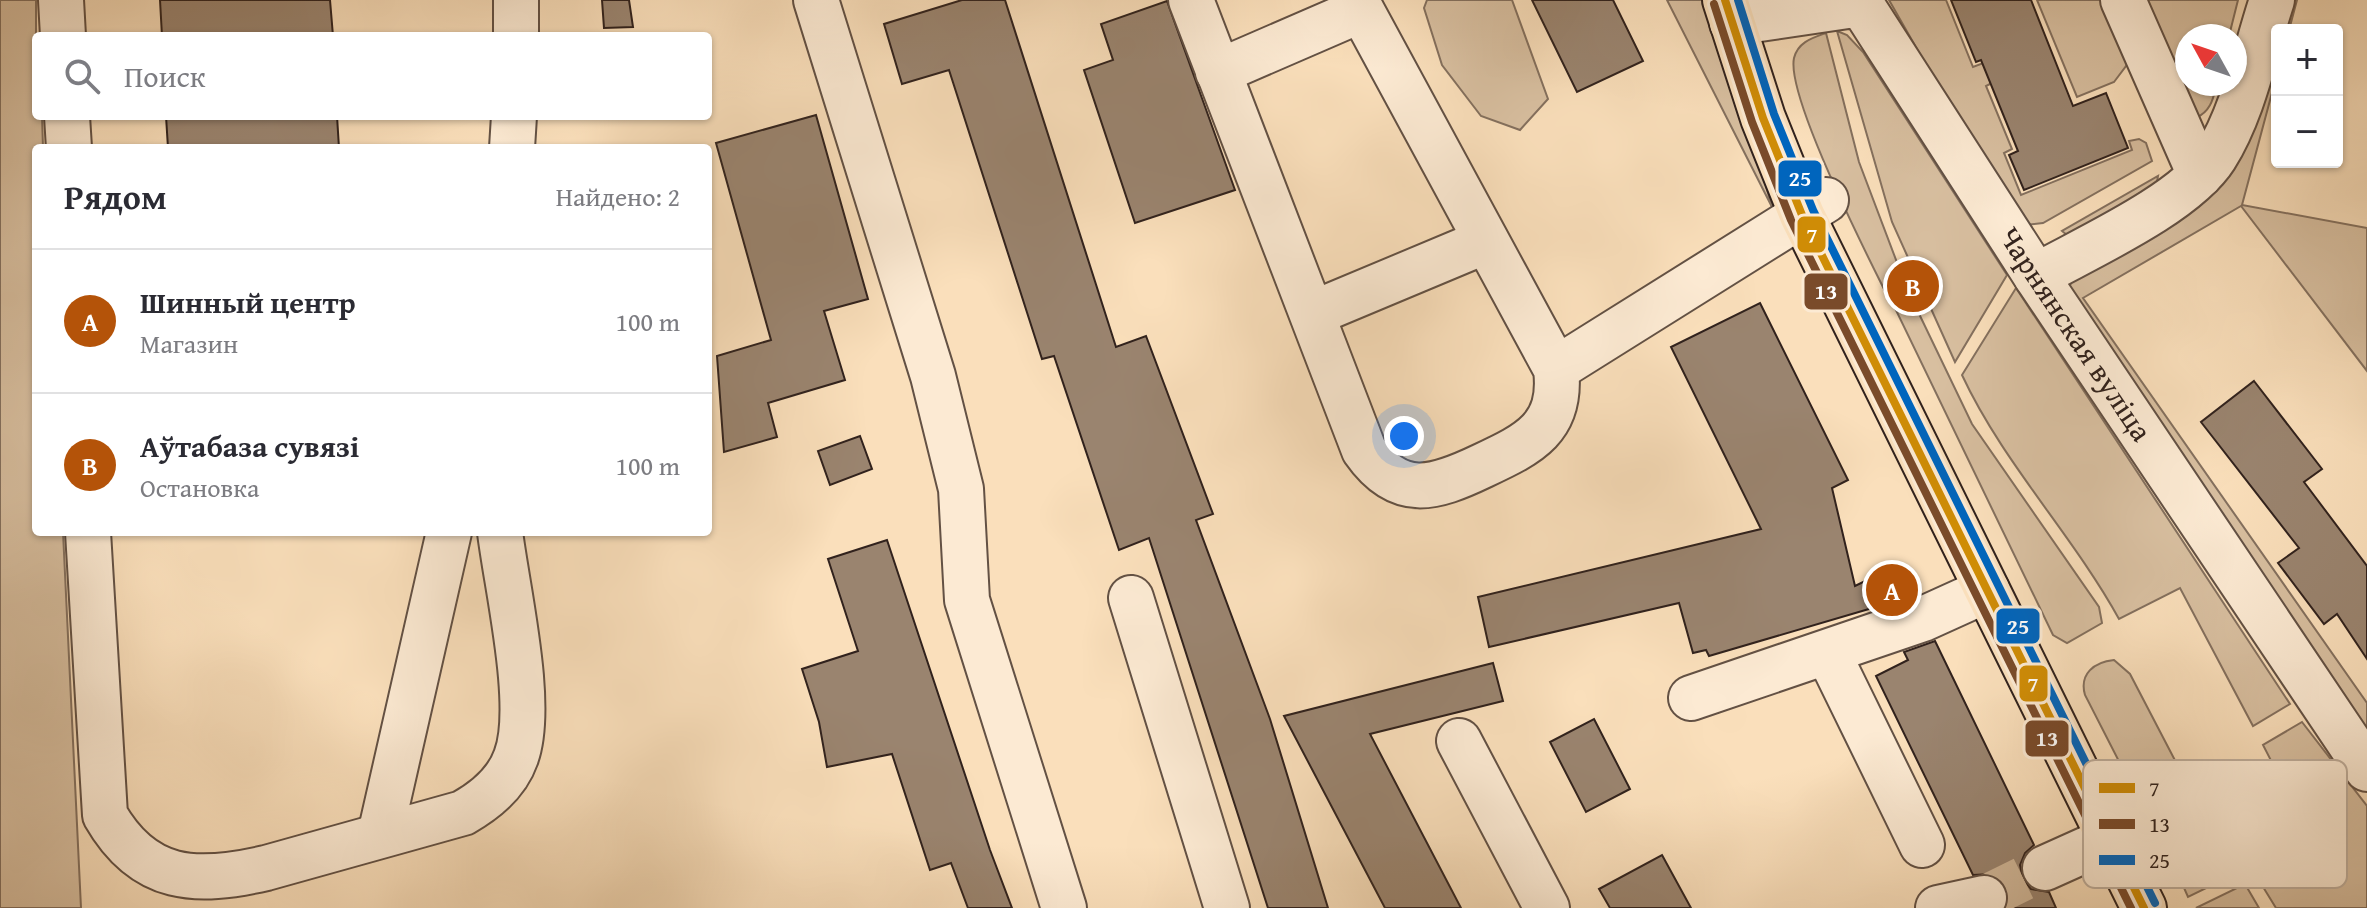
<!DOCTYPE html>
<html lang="ru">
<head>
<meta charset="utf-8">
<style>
  :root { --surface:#fff; --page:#f2f2f3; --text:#2b2b33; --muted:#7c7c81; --line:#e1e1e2; --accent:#b45309 }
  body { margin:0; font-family:"Gentium Book Plus",serif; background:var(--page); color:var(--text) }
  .controls { position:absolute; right:24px; top:24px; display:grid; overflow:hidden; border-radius:8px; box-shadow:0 2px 6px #0004 }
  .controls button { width:72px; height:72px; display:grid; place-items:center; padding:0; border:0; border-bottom:2px solid var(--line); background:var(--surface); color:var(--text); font:40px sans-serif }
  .compass { position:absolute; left:2175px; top:24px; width:72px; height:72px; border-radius:50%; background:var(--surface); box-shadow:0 2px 6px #0004; rotate:310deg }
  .you { position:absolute; left:1404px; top:436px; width:28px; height:28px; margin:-20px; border:6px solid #fff; border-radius:50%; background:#1a73e8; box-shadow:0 0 0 12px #1a73e833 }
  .badge { display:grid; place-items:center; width:52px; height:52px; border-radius:50%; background:var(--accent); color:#fff; font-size:26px; font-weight:700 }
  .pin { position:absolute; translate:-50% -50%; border:4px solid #fff; box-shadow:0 2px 8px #0006 }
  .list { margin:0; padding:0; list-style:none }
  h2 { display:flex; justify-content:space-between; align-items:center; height:104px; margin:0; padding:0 32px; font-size:34px }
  h2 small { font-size:26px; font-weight:400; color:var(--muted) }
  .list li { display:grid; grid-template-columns:52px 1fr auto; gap:24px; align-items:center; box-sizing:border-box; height:144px; padding:0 32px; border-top:2px solid var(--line) }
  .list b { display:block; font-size:30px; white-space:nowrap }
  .list p { margin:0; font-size:26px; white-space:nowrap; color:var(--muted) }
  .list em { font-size:26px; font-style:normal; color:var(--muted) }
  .icon { flex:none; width:44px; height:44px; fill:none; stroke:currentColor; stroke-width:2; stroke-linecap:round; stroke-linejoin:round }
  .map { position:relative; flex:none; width:2367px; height:908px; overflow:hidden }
  .search { position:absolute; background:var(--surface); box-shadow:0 2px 6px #0004; left:32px; top:32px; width:680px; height:88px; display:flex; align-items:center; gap:20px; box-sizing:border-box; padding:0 28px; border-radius:8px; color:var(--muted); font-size:30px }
  .panel { position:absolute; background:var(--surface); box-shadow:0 2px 6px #0004; left:32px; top:144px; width:680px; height:392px; border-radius:8px }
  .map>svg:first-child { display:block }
  .green { fill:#d8bfa0; stroke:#84705e; stroke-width:2 }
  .building { fill:#9a846f; stroke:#31221d; stroke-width:2 }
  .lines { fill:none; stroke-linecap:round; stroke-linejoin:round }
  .minor-tunnel { stroke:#d2b99b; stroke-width:44; stroke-dasharray:44 22; stroke-linecap:butt }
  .minor-casing { stroke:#635144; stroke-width:48 }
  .major-casing { stroke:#31221d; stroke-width:48 }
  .minor { stroke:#fcead3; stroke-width:44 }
  .major { stroke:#fadfbb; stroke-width:44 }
  .bus-1-casing { stroke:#fcead3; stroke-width:14 }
  .bus-2-casing { stroke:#fcead3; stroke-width:14 }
  .bus-3-casing { stroke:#fcead3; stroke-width:14 }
  .bus-1 { stroke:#cf8c06; stroke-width:8 }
  .bus-2 { stroke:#7a4b2a; stroke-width:8 }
  .bus-3 { stroke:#0065bd; stroke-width:8 }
  .labels { text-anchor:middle; stroke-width:7; stroke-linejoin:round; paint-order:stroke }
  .street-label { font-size:30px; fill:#31221d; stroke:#fcead3 }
  .key { fill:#fcead3; stroke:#bfae9c; stroke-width:2 }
  .key-label { font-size:22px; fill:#31221d }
  .line-badge { stroke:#fcead3; stroke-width:3 }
  .badge-label { font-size:22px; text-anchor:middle; font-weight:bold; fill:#fff }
</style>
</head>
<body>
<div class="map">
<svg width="2367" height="908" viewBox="0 0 2367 908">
  <rect width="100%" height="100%" fill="#fadfbb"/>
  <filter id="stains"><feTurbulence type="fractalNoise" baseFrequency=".0025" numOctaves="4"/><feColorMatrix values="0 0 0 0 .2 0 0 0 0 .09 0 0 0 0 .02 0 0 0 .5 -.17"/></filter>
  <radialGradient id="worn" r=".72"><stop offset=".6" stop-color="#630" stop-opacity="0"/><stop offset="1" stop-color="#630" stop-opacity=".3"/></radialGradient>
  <g class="green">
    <polygon points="0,0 36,0 36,116 42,116 43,148 36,148 36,532 63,532 81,908 0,908"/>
    <polygon points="1427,0 1512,0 1548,99 1520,130 1481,116 1442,65 1424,8"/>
    <polygon points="1667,0 1712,0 1772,207"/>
    <polygon points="1889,0 1946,0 1973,67 1986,62 1994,82 1986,86 2012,149 2004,153 2021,195 2132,150 2129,141 2139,139 2146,143 2152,161 2043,223 2026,225 2010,212"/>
    <polygon points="2037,0 2105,0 2129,62 2114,82 2077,97"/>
    <path d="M2133,0H2238L2229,36H2187V84H2217C2213,99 2211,111 2196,118Z"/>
    <polygon points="2286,0 2297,0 2289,30 2277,30 2277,74 2242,205 2367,228 2367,371 2241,206 2083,298 2367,703 2367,743 2067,293 2073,278 2174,217"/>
    <polygon points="1837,31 1847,35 1863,52 2007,275 1955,362 1892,222"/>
    <path d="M1826,33L1859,162L1904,281L1885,291C1865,251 1786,96 1794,58C1798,42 1812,38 1826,33Z"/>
    <polygon points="2158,176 2156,187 2067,235 2062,231"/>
    <path d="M2016,288L2290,704L2253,726L2180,588L2119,619C2072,534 2003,463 1962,375Z"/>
    <polygon points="1910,295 1972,424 2099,607 2102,623 2067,643 2053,635 1893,304"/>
    <path d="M2114,660L2130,674L2192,793L2194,811C2186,824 2177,832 2161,830L2148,818L2085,695C2079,674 2094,662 2114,660Z"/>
    <polygon points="2302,722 2367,806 2367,908 2276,908 2236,843 2297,811 2263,745"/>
    <polygon points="2223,847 2237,873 2188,897 2181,881 2191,864"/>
    <polygon points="2245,884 2259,908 2196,908"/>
  </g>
  <g class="building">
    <polygon points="160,0 330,0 333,36 162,36"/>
    <polygon points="602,0 629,0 633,27 604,28"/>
    <polygon points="962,0 1005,0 1116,347 1146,336 1213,514 1196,520 1270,719 1328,908 1268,908 1149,538 1119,550 1054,356 1042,359 949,70 902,84 884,24"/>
    <polygon points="1532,0 1613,0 1643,61 1577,92"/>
    <polygon points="1951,0 2031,0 2073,106 2106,93 2128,148 2024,190 2009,155 2018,151 1981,60 1976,62"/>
    <polygon points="1167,1 1235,190 1135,223 1084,70 1113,60 1101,24"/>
    <polygon points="816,115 868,299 824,311 845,380 768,403 777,437 724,452 717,356 771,340 716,143"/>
    <polygon points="166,116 337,116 339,148 168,148"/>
    <polygon points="1760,303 1848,480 1832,488 1855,586 1898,565 1913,596 1709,656 1706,650 1693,653 1679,603 1489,647 1478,597 1761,529 1671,347"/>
    <polygon points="2254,381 2322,469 2304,482 2367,566 2367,659 2337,614 2324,624 2278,563 2299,548 2201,422"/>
    <polygon points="860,436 872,469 830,485 818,451"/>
    <polygon points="887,540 990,850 1012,908 968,908 951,863 930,870 892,754 827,767 819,722 802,669 858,651 828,559"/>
    <polygon points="1935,641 2034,845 2025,853 2020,865 2023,879 2031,889 2049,892 2056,908 2006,908 2008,893 2002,881 1991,874 1973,875 1876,676 1908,660 1904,652"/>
    <polygon points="1493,663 1503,701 1370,734 1461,908 1385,908 1284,716"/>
    <polygon points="1594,719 1630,789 1586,812 1550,742"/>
    <polygon points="1662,855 1691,908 1610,908 1599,889"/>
  </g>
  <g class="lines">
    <polyline class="minor-tunnel" points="1984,898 2045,868"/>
    <g class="minor-casing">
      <g id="minor">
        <polyline points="61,0 63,36"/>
        <polyline points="516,0 516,36"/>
        <polyline points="816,0 933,376 961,489 967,600 1064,908"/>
        <path d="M1191,0L1364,450C1399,500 1434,489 1482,466C1529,444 1563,428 1556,369L1356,0"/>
        <polyline points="2123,0 2200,175"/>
        <path id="s1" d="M1732,23L1861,4L2036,276L2367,769"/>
        <polyline points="1218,72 1361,10"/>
        <polyline points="67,116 69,148"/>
        <polyline points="512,148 514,116"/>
        <path d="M2036,276C2086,248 2185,204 2215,157C2244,111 2255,51 2272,0"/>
        <polyline points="1314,313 1486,241"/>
        <polyline points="1556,369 1826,200"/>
        <path d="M88,532L105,815C144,883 196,884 266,868L463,813C486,800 507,783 516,757C535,706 507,589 500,532"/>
        <polyline points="1131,598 1227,908"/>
        <polyline points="1828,653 1922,845"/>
        <polyline points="1691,698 1923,619 1987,590"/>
        <polyline points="1459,741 1547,908"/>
        <polyline points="380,835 449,532"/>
        <polyline points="2045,868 2134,828"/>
        <polyline points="1938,908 1984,898"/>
      </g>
    </g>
    <g class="major-casing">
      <polyline id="major" points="1725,0 1763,118 1802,215 2144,908"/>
    </g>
    <use href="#minor" class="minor"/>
    <use href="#major" class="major"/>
    <g class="bus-1-casing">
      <polyline id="bus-1" points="1725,0 1763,118 1802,215 2144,908"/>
    </g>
    <g class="bus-2-casing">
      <polyline id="bus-2" points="1714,4 1752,122 1791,220 2131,908"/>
    </g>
    <g class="bus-3-casing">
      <polyline id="bus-3" points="1738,0 1774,114 1813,210 2155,903"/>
    </g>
    <use href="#bus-1" class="bus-1"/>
    <use href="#bus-2" class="bus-2"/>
    <use href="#bus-3" class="bus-3"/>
  </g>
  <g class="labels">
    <g class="street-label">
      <text dy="10" stroke="none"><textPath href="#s1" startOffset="524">Чарнянская вуліца</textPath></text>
    </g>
  </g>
  <rect x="2083" y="760" width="264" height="128" rx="12" class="key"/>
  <rect x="2099" y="783" width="36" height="10" fill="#cf8c06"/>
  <rect x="2099" y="819" width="36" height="10" fill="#7a4b2a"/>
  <rect x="2099" y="855" width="36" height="10" fill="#0065bd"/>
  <g class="key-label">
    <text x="2149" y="796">7</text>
    <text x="2149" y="832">13</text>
    <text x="2149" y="868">25</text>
  </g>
  <g class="line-badge">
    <rect x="1777" y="159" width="46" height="39" rx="8" fill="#0065bd"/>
    <rect x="1796" y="215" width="31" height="39" rx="8" fill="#cf8c06"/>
    <rect x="1803" y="272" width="46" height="39" rx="8" fill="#7a4b2a"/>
    <rect x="1995" y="607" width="46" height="38" rx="8" fill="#0065bd"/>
    <rect x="2018" y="664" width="31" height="39" rx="8" fill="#cf8c06"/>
    <rect x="2024" y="719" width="46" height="39" rx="8" fill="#7a4b2a"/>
  </g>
  <g class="badge-label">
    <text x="1800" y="186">25</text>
    <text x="1812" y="242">7</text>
    <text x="1826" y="299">13</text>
    <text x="2018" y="634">25</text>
    <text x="2033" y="691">7</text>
    <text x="2047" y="746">13</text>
  </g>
  <rect width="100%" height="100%" filter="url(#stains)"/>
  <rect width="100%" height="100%" fill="url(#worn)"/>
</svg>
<div class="controls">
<button>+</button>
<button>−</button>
</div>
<svg class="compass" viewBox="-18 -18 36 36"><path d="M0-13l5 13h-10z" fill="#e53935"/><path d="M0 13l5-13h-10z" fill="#7c7c81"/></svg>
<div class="you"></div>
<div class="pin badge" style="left:1892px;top:590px">A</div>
<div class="pin badge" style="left:1913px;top:286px">B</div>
<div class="search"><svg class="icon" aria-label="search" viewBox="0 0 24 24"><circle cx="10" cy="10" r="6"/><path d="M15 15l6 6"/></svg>Поиск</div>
<section class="panel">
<h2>Рядом<small>Найдено: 2</small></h2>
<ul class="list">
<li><span class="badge">A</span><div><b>Шинный центр</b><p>Магазин</p></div><em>100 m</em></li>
<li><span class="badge">B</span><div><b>Аўтабаза сувязі</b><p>Остановка</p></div><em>100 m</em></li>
</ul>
</section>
</div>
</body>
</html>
